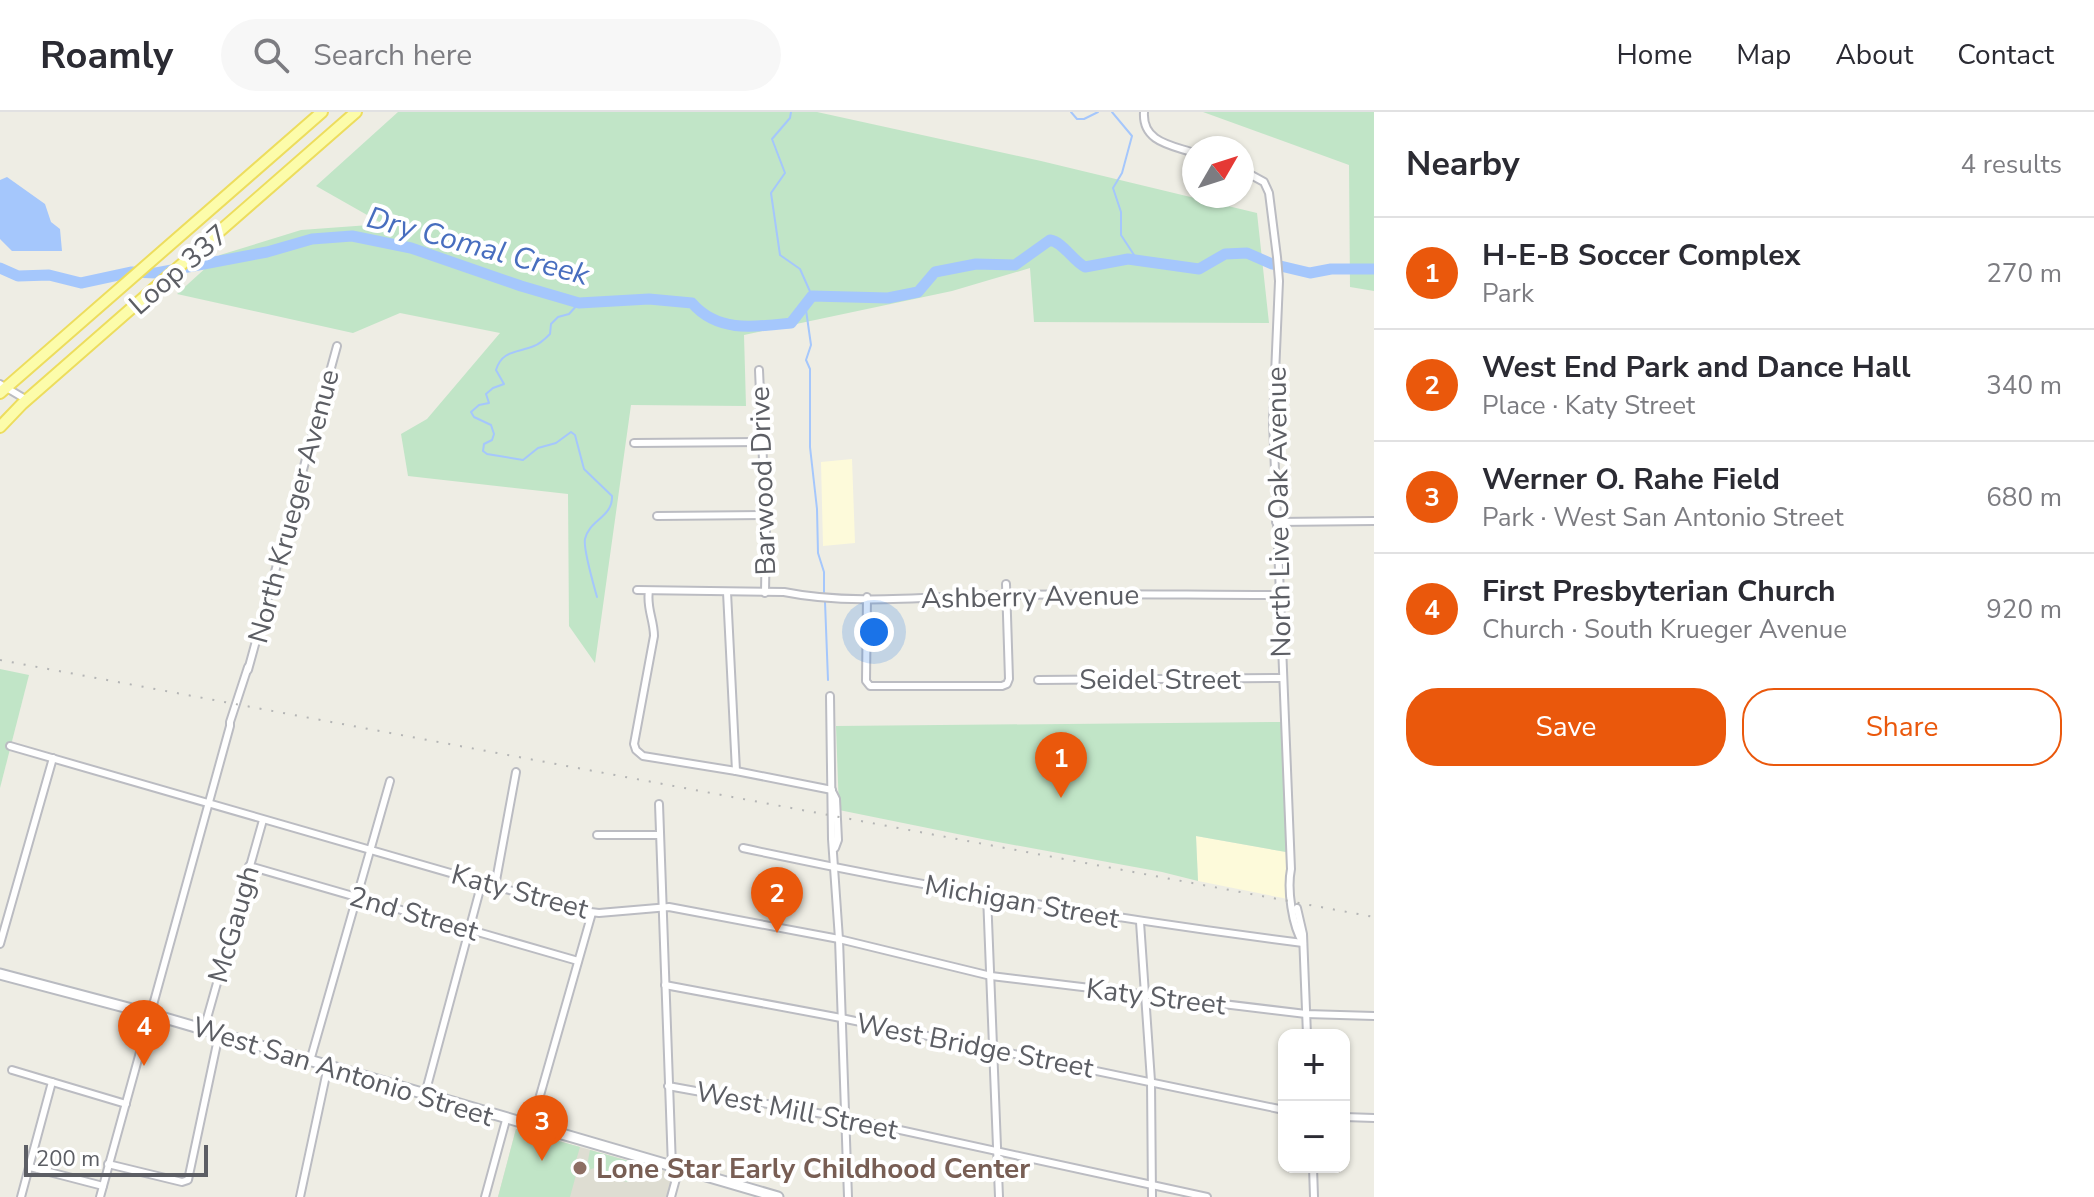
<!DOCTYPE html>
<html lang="en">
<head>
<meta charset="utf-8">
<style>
  :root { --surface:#fff; --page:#f7f7f7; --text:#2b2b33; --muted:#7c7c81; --line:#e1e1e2; --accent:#ea580c }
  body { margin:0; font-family:"Nunito Sans",sans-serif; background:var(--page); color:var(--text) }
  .controls { position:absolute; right:24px; bottom:24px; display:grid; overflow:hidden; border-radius:16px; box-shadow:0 2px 6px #0004 }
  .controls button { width:72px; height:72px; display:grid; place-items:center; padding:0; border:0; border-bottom:2px solid var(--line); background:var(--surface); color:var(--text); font:40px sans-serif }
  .compass { position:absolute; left:1182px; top:24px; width:72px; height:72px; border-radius:50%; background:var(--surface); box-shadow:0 2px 6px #0004; rotate:51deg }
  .scale { position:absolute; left:24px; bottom:20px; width:184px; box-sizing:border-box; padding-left:8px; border:4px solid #5c5e64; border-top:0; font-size:22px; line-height:28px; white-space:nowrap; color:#5c5e64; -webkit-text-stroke:6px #fff; paint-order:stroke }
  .you { position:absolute; left:874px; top:520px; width:28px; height:28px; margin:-20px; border:6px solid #fff; border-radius:50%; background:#1a73e8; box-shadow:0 0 0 12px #1a73e833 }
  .badge { display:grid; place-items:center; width:52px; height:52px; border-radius:50%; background:var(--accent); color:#fff; font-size:26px; font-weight:700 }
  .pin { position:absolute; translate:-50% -66px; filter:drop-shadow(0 2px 4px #0008) }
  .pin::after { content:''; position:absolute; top:42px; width:28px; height:24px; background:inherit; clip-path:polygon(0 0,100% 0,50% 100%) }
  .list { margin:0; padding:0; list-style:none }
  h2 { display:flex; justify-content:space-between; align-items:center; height:104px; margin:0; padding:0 32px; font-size:34px }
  h2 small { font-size:26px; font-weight:400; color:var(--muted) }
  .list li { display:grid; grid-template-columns:52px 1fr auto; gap:24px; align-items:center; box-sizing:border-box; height:112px; padding:0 32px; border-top:2px solid var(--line) }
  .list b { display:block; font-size:30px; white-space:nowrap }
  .list p { margin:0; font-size:26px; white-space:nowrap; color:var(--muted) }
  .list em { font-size:26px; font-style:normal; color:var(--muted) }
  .actions { display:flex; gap:16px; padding:24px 32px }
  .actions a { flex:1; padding:18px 0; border:2px solid var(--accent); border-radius:32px; text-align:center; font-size:28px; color:var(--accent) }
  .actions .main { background:var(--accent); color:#fff }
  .icon { flex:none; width:44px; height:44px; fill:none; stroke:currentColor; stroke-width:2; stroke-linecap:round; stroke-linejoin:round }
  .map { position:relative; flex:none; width:1374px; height:1085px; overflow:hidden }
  header { display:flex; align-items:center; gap:48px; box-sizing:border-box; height:112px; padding:0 40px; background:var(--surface); border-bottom:2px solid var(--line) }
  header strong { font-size:38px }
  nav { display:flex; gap:44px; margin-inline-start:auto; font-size:28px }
  .search { width:560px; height:72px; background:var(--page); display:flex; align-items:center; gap:20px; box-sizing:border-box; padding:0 28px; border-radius:44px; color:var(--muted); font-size:30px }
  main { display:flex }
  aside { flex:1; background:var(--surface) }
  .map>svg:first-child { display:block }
  .commercial { fill:#fdfada }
  .education { fill:#deddd2 }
  .green { fill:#c1e5c7 }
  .water { fill:#a5c7fc }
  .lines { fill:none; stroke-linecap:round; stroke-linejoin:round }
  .stream { stroke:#a5c7fc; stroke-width:2 }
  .river { stroke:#a5c7fc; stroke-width:11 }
  .street-casing { stroke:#bbbcc2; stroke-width:10 }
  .secondary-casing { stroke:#b9bbc1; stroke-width:13 }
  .primary-casing { stroke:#eddd5e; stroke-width:14 }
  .street { stroke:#fff; stroke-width:6 }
  .secondary { stroke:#fff; stroke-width:9 }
  .primary { stroke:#fcfcaa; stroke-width:10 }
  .rail { stroke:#b4b5b5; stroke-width:2; stroke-dasharray:2 10; stroke-linecap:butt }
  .education-dot { fill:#8d6e63; stroke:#fff; stroke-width:3 }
  .labels { text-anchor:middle; stroke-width:8; stroke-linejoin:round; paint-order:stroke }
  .street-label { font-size:28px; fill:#5c5e64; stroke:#fff }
  .education-label { font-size:28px; font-weight:bold; fill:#785e54; stroke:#fff; text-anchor:start }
  .water-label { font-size:30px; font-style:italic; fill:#486ebf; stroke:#fff }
</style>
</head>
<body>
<header>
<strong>Roamly</strong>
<div class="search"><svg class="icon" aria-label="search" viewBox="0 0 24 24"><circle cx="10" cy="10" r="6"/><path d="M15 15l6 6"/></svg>Search here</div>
<nav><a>Home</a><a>Map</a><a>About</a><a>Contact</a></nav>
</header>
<main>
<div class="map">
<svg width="1374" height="1085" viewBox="0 0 1374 1085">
  <rect width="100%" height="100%" fill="#eeede4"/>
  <g class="commercial">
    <polygon points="852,347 855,431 823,434 821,350"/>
    <polygon points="1196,724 1286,740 1288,787 1198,769"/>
  </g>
  <polygon class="education" points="516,1017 676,1062 670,1085 498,1085"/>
  <g class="green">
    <polygon points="398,0 817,0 1041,49 1257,101 1269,211 1034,210 1030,156 952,179 744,223 746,294 631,293 595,551 569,514 568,382 408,364 401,322 427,307 500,221 400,201 353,221 177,182 220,143 301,118 383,112 316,74"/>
    <polygon points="1203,0 1374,0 1374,179 1350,175 1349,53"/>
    <polygon points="0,557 29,563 0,676"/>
    <polygon points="1283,610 1286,740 1196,724 1198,769 1162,760 987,728 839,698 836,614"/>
    <polygon points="516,1017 580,1035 572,1062 576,1063 570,1085 498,1085"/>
    <polygon points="590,1038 632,1050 629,1070 623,1069 627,1065 594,1056 586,1059"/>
  </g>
  <polygon class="water" points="7,65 45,92 51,110 60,117 62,139 12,139 0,127 0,68"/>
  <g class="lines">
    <g class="stream">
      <polyline points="791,0 790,6 772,27 785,61 771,81 780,143 800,157 812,184"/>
      <polyline points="1071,0 1077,7 1084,7 1098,0"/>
      <polyline points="1112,0 1132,24 1122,61 1113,76 1121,100 1121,123 1138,149"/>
      <path d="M579,191L569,202L558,205L551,212L550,222C545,227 540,232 534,234C517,241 502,238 496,258L504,272L493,276L486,282L489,291L479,293L471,300L474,305L491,313L494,322L492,328L484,332L483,339L487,342L523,348L538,336L556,331L571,320L575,323L584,357L612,384C613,405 589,408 585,427C583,437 594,474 597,485"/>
      <polyline points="805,191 811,233 806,248 810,257 810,335 817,397 818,441 824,460 824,480"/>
      <polyline points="825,490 828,568"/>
    </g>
    <path class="river" d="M0,156L18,164L49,163L81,171L132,160L156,161L267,140L312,127L352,124L411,136L521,174L579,191L649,187L692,191C718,221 755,215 791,211L812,184L888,186L918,180L935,160L976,152L1015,153L1050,128C1063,130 1072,148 1085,155L1128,147L1199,157L1225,142L1247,141L1272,152L1310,161L1331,157H1374"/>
    <g class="street-casing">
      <g id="street">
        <path d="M1144,0C1142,30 1171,33 1194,41"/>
        <path d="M1242,58L1264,70L1269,81L1277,145L1279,169L1273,309L1291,757C1287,777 1292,814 1303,831"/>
        <polyline points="759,258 766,417 765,481"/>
        <polyline points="0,272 27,288"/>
        <polyline points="634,331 761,330"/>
        <polyline points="657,404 765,403"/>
        <polyline points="1276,410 1374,409"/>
        <path d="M637,478L784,480C853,494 933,484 1004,483C1095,481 1187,483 1279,483"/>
        <path d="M649,479C646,495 654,508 654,524L634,632L636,638L643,644L736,659L832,678"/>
        <polyline points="727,480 736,659"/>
        <polyline points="867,485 866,569 870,574 1002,574 1007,572 1009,567 1006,472"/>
        <polyline points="248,558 337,234"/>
        <polyline points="1038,568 1282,566"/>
        <polyline points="830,584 832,727 839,827 848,1085"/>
        <polyline points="10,634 582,799 599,801 669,795 839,827 991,864 1306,902 1374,904"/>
        <polyline points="833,681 836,687 838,728 835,736"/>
        <polyline points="659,692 672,1055"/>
        <polyline points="597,723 658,723"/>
        <path d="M743,736C928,776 1115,807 1303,831"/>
        <polyline points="249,754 578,849"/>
        <polyline points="495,774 516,660"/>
        <polyline points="987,783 999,1085"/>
        <polyline points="1297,796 1303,822 1307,923"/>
        <polyline points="1140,810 1151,969 1152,1085"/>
        <polyline points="0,832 53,646"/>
        <polyline points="665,873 841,906 1284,998"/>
        <polyline points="204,917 263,708"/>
        <polyline points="310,949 390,669"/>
        <polyline points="12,958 126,992"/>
        <polyline points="668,974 845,1006 1207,1085"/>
        <polyline points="425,982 482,770"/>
        <polyline points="1344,1005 1374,1006"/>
        <polyline points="531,1015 592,801"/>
        <polyline points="108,1052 182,1070 188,1068 219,922"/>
        <polyline points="30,1055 103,1074"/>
        <polyline points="1313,1055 1314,1085"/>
        <polyline points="21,1085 52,970"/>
        <polyline points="100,1085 230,614 230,610 248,555"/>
        <polyline points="300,1085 328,954"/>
        <polyline points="485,1085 506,1008"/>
        <polyline points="671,1085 679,1056"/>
      </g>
    </g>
    <g class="secondary-casing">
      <polyline id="secondary" points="0,862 151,902 778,1085"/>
    </g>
    <g class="primary-casing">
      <g id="primary">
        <polyline points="0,281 322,0"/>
        <polyline points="0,315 22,292 356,0"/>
      </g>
    </g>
    <use href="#street" class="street"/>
    <use href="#secondary" class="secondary"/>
    <use href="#primary" class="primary"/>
    <polyline class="rail" points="0,548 1374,805"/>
  </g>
  <circle class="education-dot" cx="580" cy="1056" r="8"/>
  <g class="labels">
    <g class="street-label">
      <text transform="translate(178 157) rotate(-41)" y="10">Loop 337</text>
      <text transform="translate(762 369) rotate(-92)" y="10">Barwood Drive</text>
      <text transform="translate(293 394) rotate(-75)" y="10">North Krueger Avenue</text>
      <text transform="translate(1278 400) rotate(-91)" y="10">North Live Oak Avenue</text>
      <text transform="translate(1030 484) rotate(-1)" y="10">Ashberry Avenue</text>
      <text x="1160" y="577">Seidel Street</text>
      <text transform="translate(520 779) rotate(15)" y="10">Katy Street</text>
      <text transform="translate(1022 789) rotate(10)" y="10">Michigan Street</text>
      <text transform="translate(414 801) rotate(16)" y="10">2nd Street</text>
      <text transform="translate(233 812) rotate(-74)" y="10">McGaugh</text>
      <text transform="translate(1156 884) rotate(7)" y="10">Katy Street</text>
      <text transform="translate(975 933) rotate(11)" y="10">West Bridge Street</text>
      <text transform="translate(343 959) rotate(17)" y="10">West San Antonio Street</text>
      <text transform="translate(797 998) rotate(11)" y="10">West Mill Street</text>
    </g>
    <g class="education-label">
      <text x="596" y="1066">Lone Star Early Childhood Center</text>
    </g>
    <g class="water-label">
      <text transform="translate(478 134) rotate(15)" y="10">Dry Comal Creek</text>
    </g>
  </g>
</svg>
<div class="controls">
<button>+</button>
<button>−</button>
</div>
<svg class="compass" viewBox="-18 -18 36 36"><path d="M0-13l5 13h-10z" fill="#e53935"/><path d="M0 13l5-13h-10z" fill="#7c7c81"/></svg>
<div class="scale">200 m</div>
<div class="you"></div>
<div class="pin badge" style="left:1061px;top:686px">1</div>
<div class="pin badge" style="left:777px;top:821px">2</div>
<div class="pin badge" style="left:542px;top:1049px">3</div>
<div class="pin badge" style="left:144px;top:954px">4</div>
</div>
<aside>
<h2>Nearby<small>4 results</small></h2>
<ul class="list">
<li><span class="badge">1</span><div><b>H-E-B Soccer Complex</b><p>Park</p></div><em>270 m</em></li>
<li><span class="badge">2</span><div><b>West End Park and Dance Hall</b><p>Place · Katy Street</p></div><em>340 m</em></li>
<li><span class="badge">3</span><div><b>Werner O. Rahe Field</b><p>Park · West San Antonio Street</p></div><em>680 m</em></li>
<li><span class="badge">4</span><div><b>First Presbyterian Church</b><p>Church · South Krueger Avenue</p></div><em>920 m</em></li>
</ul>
<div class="actions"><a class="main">Save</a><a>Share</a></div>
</aside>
</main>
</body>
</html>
